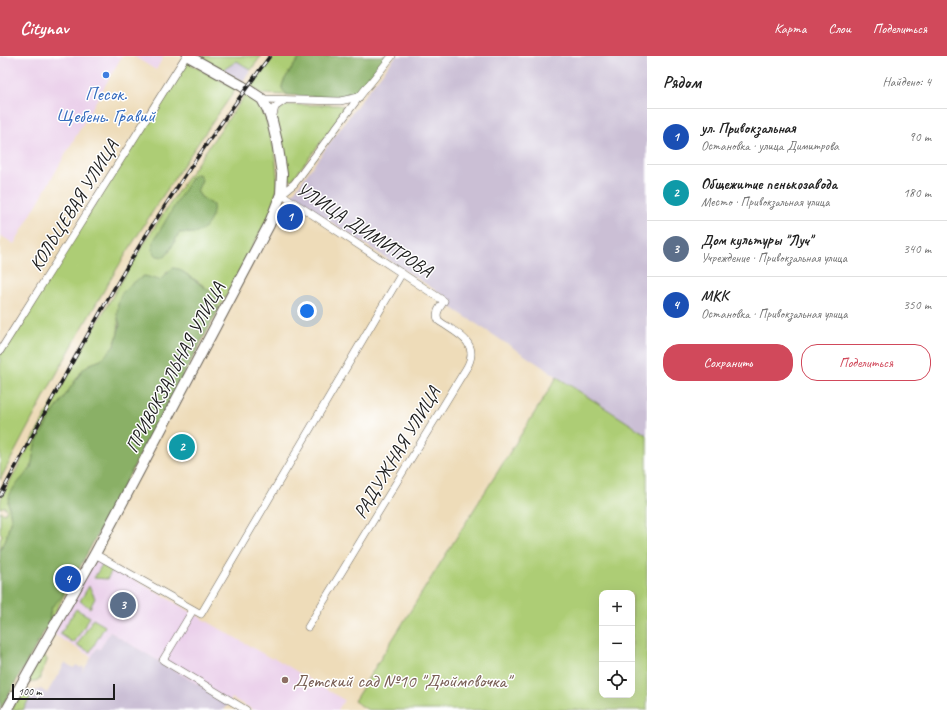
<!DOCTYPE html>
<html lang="ru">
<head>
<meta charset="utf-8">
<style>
  :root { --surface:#fff; --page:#f6f6f6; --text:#222; --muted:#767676; --line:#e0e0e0; --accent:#d1495b }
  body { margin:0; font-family:Caveat,sans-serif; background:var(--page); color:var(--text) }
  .controls { position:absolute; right:12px; bottom:12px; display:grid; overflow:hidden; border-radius:8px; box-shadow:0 4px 16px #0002 }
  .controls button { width:36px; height:36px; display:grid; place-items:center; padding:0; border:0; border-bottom:1px solid var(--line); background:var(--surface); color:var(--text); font:20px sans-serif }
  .scale { position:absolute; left:12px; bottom:10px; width:103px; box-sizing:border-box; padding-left:4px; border:2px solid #1c1c1c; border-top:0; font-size:11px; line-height:14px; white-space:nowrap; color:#1c1c1c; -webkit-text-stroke:3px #fff; paint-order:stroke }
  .you { position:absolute; left:307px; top:255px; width:14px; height:14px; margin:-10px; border:3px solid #fff; border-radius:50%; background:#1a73e8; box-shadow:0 0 0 6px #1a73e833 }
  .badge { display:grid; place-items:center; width:26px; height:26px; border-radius:50%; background:var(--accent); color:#fff; font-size:13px; font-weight:700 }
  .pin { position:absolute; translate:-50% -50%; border:2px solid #fff; box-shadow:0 1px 4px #0006 }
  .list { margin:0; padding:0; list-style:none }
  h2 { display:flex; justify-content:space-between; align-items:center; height:52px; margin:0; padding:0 16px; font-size:17px }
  h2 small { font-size:13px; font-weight:400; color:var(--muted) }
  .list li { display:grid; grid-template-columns:26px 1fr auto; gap:12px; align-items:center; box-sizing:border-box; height:56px; padding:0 16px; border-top:1px solid var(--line) }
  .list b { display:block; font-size:15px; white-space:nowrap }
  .list p { margin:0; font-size:13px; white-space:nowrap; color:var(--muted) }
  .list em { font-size:13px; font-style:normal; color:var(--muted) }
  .actions { display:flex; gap:8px; padding:12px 16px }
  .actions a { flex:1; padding:9px 0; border:1px solid var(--accent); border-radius:16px; text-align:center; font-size:14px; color:var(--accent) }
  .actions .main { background:var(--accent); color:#fff }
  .icon { flex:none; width:22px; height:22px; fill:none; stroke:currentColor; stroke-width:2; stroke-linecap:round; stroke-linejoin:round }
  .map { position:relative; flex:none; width:647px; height:654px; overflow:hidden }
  header { display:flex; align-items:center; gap:24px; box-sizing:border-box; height:56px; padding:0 20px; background:var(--accent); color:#fff }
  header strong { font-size:19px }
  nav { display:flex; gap:22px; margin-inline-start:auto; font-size:14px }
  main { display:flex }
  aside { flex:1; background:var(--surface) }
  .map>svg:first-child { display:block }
  .built { fill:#ebd1eb }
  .industrial { fill:#cbbfd5 }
  .green { fill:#adcd74; stroke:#647448; fill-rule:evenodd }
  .forest { fill:#8ab066; stroke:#536641 }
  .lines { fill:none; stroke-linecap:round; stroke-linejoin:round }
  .street-casing { stroke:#665f53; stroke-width:8 }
  .secondary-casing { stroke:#665f53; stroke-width:12 }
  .street { stroke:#fff; stroke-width:7 }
  .secondary { stroke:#fff; stroke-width:10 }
  .rail-casing { stroke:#1c1c1c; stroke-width:3.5 }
  .rail { stroke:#fff; stroke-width:2; stroke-dasharray:6; stroke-linecap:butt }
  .shop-dot { fill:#3f7fe0; stroke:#fff; stroke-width:1.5 }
  .education-dot { fill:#8d6e63; stroke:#fff; stroke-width:1.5 }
  .labels { text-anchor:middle; stroke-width:3; stroke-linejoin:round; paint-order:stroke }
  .shop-label { font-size:19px; fill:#366cbe; stroke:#fff }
  .street-label { font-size:19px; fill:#1c1c1c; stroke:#fff }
  .education-label { font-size:19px; fill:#785e54; stroke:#fff; text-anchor:start }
</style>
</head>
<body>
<header>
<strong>Citynav</strong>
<nav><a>Карта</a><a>Слои</a><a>Поделиться</a></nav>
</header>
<main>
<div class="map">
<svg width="647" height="654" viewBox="0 0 647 654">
  <rect width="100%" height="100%" fill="#fff"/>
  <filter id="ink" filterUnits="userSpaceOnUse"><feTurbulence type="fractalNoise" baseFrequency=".025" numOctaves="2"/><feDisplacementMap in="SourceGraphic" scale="8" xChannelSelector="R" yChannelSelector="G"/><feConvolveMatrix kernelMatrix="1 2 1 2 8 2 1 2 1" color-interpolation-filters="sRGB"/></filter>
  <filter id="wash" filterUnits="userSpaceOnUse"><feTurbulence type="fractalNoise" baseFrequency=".012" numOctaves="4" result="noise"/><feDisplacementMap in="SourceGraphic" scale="16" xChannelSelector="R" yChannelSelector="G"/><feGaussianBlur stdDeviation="0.9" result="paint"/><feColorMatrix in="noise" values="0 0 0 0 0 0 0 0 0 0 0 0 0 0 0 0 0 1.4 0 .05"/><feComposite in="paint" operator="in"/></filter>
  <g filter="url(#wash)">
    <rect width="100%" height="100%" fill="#eedcb9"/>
    <g class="built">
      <polygon points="0,0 122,0 14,188 0,179"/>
      <polygon points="133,0 164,0 156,14"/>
      <polygon points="96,501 272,603 273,601 344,644 338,654 253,654 232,642 229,647 110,576 100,593 97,592 92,601 53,578"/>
    </g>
    <g class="industrial">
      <polygon points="396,0 647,0 647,379 449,250 452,245 291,140 364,40"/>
      <polygon points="237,5 251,14 243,25 223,14"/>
      <polygon points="110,576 229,647 224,654 23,654 34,635 41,633 47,637 65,607 74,612 76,609 81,612 82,610 84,612 82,617 97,592 100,593"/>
    </g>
    <g class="green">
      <polygon points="198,0 261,0 251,14 237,5 223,14"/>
      <path d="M274,0H301C297,6 282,24 282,31C282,35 286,37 288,39L261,38L251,31Z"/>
      <path d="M185,5L236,33C186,103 139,174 96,248C62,306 31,365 0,424V299Z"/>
      <path d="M246,38L257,47L266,63L275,96L278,129L273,152L218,255C218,235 194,223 178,213L167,216L164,221L160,224L144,220L117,258C121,275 116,294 101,304C96,307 90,308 84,312L51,360L35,389L31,412L8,446L11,462L6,483L0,494V483L2,479L0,476V455L4,458L7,454L5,451H2L0,453L1,442C45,361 89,278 137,199C171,144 208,91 246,38ZM191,122L200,128L197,135L201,141L213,149L189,178L183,176L179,177L169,196Z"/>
      <polygon points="286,49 339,49 343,50 344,56 292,124 287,123 286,120 276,62 279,54"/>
      <path d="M557,321L647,379V654H368L354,645ZM602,537H632V639H602Z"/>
      <polygon points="103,507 113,513 107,523 94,522"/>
      <path d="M69,518H76L50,565C49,560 49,556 51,552C53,546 59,544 61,539C65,531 63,523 69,518Z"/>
      <polygon points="89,530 95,542 90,552 80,545"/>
      <polygon points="76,553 90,561 74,587 60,578"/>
      <polygon points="93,563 105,570 90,596 77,589"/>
      <polygon points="42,597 47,603 47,605 39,624 25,627"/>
      <polygon points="34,635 23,654 11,654 20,638"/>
    </g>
    <g class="forest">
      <path d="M301,0H386C378,10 365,32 354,38C341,44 303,40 288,39C286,37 282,35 282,31C282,24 297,6 301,0Z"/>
      <path d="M196,118L200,119L202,124L197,135L201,141L213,149C215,159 206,176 195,177C189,178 184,176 179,177L169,196L165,201L157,200L152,194L153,186L191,122Z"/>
      <path d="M173,212L179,213L211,236L217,243L218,255L76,518H69C63,523 67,528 64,535C60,549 48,545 50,565L0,654V494L6,483L11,462L8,446L10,438L15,430L31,412L35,389L51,360L84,312L90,308L101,304L115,289L120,269L117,258L118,248L121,238L131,228L144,220L160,224Z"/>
    </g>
  </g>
  <g filter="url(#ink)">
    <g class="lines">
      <g class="street-casing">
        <g id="street">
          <polyline points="262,43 340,45 359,41"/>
          <polyline points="272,63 275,51 285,44"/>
          <polyline points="0,295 186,0"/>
          <polyline points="95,498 201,558 402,217"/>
          <polyline points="193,554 163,604 246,654"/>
          <path d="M308,571L467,311C481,286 456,277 439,265C434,258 440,251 444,245L281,138L294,128L359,41L392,0"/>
        </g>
      </g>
      <g class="secondary-casing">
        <polyline id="secondary" points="7,654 95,498 269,169 281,138 282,118 277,86 272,65 267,52 262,43 242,30 188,0"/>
      </g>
      <use href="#street" class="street"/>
      <use href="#secondary" class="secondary"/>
      <g class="rail-casing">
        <path id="rail" d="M0,440C45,356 90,271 140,189C180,124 224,62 270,0"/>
      </g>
      <use href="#rail" class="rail"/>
    </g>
  </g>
  <circle class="shop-dot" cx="106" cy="19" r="4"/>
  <circle class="education-dot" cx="285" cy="624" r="4"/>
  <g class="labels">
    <g class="shop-label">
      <text x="106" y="44">Песок.<tspan x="106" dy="22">Щебень. Гравий</tspan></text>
    </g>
    <g class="street-label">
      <text transform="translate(73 149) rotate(-58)" y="7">КОЛЬЦЕВАЯ УЛИЦА</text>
      <text transform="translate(365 173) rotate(33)" y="7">УЛИЦА ДИМИТРОВА</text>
      <text transform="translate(174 311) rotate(-62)" y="7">ПРИВОКЗАЛЬНАЯ УЛИЦА</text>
      <text transform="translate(396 396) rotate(-59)" y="7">РАДУЖНАЯ УЛИЦА</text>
    </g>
    <g class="education-label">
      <text x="293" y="631">Детский сад №10 "Дюймовочка"</text>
    </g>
  </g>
</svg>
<div class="controls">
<button>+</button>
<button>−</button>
<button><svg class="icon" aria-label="locate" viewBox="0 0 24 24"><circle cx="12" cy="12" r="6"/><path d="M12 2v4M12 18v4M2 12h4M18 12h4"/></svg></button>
</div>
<div class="scale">100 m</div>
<div class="you"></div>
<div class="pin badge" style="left:290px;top:161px;background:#1a4fb4">1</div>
<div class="pin badge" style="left:182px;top:391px;background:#0f9aa8">2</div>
<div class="pin badge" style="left:123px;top:549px;background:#5c6f8a">3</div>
<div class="pin badge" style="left:68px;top:523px;background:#1a4fb4">4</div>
</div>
<aside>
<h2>Рядом<small>Найдено: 4</small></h2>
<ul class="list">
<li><span class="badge" style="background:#1a4fb4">1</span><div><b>ул. Привокзальная</b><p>Остановка · улица Димитрова</p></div><em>90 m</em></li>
<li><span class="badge" style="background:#0f9aa8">2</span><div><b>Общежитие пенькозавода</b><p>Место · Привокзальная улица</p></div><em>180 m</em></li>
<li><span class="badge" style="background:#5c6f8a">3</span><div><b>Дом культуры &quot;Луч&quot;</b><p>Учреждение · Привокзальная улица</p></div><em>340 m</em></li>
<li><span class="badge" style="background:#1a4fb4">4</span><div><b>МКК</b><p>Остановка · Привокзальная улица</p></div><em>350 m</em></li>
</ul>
<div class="actions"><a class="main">Сохранить</a><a>Поделиться</a></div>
</aside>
</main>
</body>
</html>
